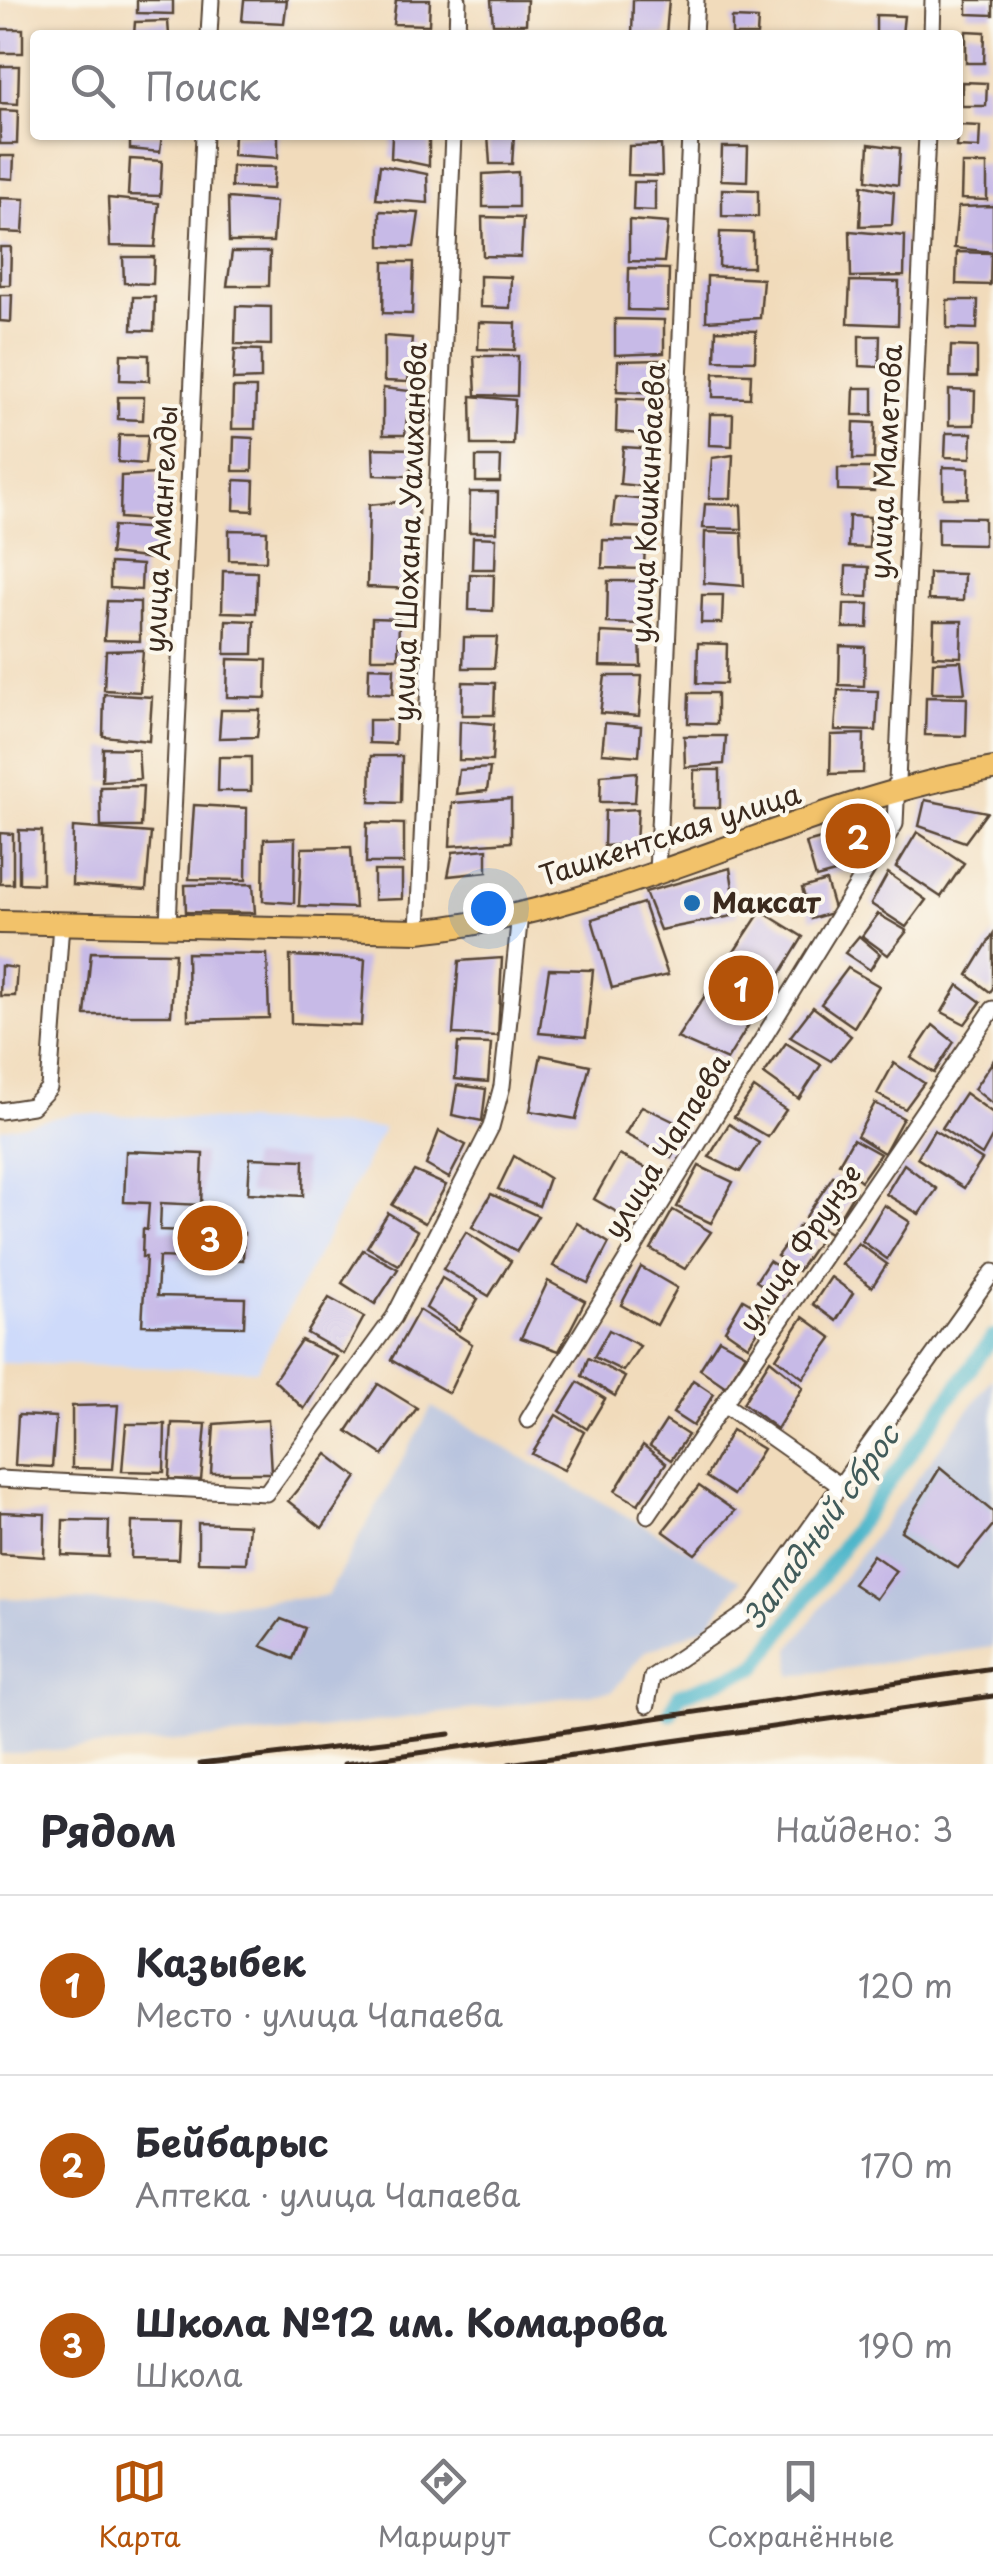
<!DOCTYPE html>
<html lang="ru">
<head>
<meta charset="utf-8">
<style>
  :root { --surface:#fff; --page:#f7f7f7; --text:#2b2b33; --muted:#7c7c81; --line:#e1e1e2; --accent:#b45309 }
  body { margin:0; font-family:"Playpen Sans",sans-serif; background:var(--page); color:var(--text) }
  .you { position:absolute; left:488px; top:908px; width:35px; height:35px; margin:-25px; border:8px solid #fff; border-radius:50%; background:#1a73e8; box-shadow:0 0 0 15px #1a73e833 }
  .badge { display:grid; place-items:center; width:65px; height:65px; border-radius:50%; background:var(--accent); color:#fff; font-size:32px; font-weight:700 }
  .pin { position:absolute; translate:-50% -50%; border:5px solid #fff; box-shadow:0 2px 10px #0006 }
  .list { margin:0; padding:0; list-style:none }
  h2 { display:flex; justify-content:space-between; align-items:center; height:130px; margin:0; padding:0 40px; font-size:42px }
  h2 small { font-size:32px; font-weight:400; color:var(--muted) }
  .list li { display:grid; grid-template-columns:65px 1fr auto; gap:30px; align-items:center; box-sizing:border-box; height:180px; padding:0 40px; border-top:2px solid var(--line) }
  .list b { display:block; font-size:38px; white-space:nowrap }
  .list p { margin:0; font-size:32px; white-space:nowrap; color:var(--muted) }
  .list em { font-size:32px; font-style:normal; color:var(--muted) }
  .icon { flex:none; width:55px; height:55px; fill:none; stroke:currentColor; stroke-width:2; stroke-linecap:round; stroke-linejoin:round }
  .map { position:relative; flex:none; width:993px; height:1764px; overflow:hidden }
  .search { position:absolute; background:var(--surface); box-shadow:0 2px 8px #0004; left:30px; right:30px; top:30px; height:110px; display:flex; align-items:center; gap:25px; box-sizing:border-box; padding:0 35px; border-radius:10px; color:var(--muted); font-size:38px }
  .sheet { height:670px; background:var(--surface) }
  nav { display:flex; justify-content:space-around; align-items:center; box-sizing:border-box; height:140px; border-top:2px solid var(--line); background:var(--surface); font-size:28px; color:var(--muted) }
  nav a { display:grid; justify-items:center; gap:5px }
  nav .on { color:var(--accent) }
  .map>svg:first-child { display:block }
  .built { fill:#cedafa }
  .industrial { fill:#b9c4de }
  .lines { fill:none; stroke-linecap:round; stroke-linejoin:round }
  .canal { stroke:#4db6ca; stroke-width:15 }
  .building { fill:#c7bae7 }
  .minor-casing { stroke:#564536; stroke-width:19 }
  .primary-casing { stroke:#564536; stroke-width:26 }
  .minor { stroke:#fff; stroke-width:15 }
  .primary { stroke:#f2c26a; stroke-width:22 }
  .rail { stroke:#3b2a1e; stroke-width:5 }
  .poi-dot { fill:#1f6fb2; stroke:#fbf7ec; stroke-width:4 }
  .labels { text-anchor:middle; stroke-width:8; stroke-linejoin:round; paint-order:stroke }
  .street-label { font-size:28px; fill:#3b2a1e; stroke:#fbf7ec }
  .poi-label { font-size:28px; font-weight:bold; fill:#3b2a1e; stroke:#fbf7ec; text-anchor:start }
  .water-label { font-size:30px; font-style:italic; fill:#415b5a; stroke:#fbf7ec }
</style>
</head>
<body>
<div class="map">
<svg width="993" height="1764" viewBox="0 0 993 1764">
  <rect width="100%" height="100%" fill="#fbf7ec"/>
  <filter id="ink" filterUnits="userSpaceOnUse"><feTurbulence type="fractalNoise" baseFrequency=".01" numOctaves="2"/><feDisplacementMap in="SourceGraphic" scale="20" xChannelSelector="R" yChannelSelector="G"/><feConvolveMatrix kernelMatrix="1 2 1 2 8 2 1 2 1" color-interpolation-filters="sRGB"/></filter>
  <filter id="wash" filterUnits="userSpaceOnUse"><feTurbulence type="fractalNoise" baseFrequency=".0048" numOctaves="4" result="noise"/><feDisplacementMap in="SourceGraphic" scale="40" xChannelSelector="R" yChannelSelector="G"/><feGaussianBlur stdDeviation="2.25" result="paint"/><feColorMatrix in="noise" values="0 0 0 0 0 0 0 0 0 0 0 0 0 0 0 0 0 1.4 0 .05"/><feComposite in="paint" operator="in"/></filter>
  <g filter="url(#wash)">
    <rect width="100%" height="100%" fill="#f1dbbb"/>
    <polygon class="built" points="76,1113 384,1128 257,1370 0,1363 0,1129"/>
    <g class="industrial">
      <polygon points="993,1377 993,1647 791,1676 790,1649"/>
      <polygon points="432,1407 741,1580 707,1626 644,1652 613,1691 297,1732 0,1754 0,1598 217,1605 327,1596"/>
    </g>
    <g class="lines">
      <polyline class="canal" points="670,1713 679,1695 756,1667 993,1337"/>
    </g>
    <g id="blocks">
      <g class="building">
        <polygon points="137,0 173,0 173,14 137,13"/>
        <polygon points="244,0 287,0 284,23 242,21"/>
        <polygon points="396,0 430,0 429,25 393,24"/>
        <polygon points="491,0 527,0 526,24 493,24"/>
        <polygon points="633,0 669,0 666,35 632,35"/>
        <polygon points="967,0 993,0 993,15 967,14"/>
        <polygon points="876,15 904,16 902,35 876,35"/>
        <polygon points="732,18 758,19 757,35 732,35"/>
        <polygon points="168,21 169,35 134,35 135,22"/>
        <rect x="0" y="29" width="23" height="24"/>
        <polygon points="966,31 985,32 984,63 966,63"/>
        <polygon points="0,66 19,66 18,104 0,103"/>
        <polygon points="962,82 987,83 986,106 962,106"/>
        <polygon points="0,110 18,111 17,144 0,144"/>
        <polygon points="958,125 980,126 979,148 956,147"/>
        <polygon points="130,135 162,135 160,152 130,149"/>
        <polygon points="234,135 278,135 278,158 233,155"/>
        <polygon points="392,135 429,135 429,166 391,158"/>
        <polygon points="488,135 514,135 512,164 490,164"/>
        <polygon points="869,144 900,148 898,185 867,180"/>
        <polygon points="661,145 662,176 628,175 629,146"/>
        <polygon points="722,147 748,147 747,181 721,180"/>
        <polygon points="0,156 14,156 13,179 0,178"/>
        <polygon points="130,159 162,161 160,196 128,195"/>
        <polygon points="962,164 987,164 987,200 961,199"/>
        <polygon points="380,165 427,174 428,203 376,199"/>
        <polygon points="232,166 275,167 273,189 231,187"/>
        <polygon points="518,172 518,207 483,207 483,174"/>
        <polygon points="634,182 655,182 655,211 633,210"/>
        <polygon points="862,185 894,192 892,225 860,226"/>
        <polygon points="722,189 758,190 758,217 722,216"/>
        <polygon points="0,198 25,199 23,233 0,232"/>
        <polygon points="108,198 159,203 155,247 110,246"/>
        <polygon points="228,198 276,202 273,242 229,242"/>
        <polygon points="993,206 993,252 954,248 958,207"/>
        <polygon points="380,211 419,213 414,247 380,246"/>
        <polygon points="482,217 523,218 521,257 483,256"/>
        <polygon points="629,220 668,223 664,262 629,261"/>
        <polygon points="850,231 905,236 904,276 851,277"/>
        <polygon points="720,232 753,233 753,267 719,267"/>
        <polygon points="0,247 11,247 10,285 0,285"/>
        <polygon points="232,252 270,252 269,286 227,286"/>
        <polygon points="957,252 991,253 990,285 956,284"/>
        <polygon points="123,257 154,257 153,284 124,283"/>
        <polygon points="384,262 414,262 412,314 383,313"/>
        <polygon points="629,268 669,269 668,311 628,310"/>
        <polygon points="480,276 511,277 510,308 480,307"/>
        <polygon points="707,276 763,279 760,318 706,321"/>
        <polygon points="850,281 899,282 898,325 848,323"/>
        <polygon points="0,295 12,295 11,322 0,321"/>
        <polygon points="133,297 155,297 154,331 132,330"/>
        <polygon points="947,300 978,300 977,329 947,328"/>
        <polygon points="236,306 271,307 271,345 235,344"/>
        <polygon points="615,319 664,320 664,353 615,355"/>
        <polygon points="479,322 516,323 515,350 478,349"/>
        <polygon points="716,330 756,331 755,361 715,360"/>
        <polygon points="384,336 412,338 408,382 384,381"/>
        <polygon points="859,336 880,336 879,367 859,366"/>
        <polygon points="951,346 977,347 977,377 950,377"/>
        <polygon points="235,349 261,350 261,379 233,380"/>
        <polygon points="121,354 149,355 149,381 120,380"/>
        <polygon points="474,356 518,356 517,396 476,395"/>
        <polygon points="661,360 662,393 617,391 618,361"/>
        <polygon points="714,373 751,374 750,398 713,397"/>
        <polygon points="233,388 256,388 255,429 232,429"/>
        <polygon points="383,388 410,391 405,435 383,435"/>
        <polygon points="854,388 873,388 873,415 853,415"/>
        <polygon points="949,390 975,391 974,425 949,425"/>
        <polygon points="471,396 515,400 513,445 472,445"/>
        <polygon points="118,397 144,397 143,420 118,419"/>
        <polygon points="617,398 657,400 654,435 616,432"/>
        <polygon points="710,414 733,414 732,446 709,445"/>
        <polygon points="854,422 875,423 874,459 853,459"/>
        <polygon points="946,433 972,433 971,458 945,457"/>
        <polygon points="119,435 148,435 145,464 118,462"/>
        <polygon points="234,437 253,438 252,471 233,471"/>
        <polygon points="623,447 656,449 650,487 620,484"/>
        <polygon points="373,448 413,449 410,476 374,475"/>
        <polygon points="733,455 731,498 709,498 712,458"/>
        <polygon points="476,457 501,457 500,482 476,482"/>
        <polygon points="943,467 969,468 968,498 943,498"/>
        <polygon points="838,468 874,468 874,491 838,490"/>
        <polygon points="156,474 160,521 120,518 121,476"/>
        <polygon points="235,480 254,481 253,511 234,510"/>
        <polygon points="470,492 498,492 497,532 469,532"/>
        <polygon points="615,497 649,500 649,528 612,526"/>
        <polygon points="419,500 413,589 367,587 369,505"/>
        <polygon points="705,504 741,505 742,529 703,528"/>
        <polygon points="849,516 870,517 869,548 848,547"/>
        <polygon points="938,517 984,518 984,545 938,544"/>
        <polygon points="113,526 159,529 154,559 110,554"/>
        <polygon points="229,530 267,531 266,561 229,560"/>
        <polygon points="705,532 742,533 744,586 704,583"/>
        <polygon points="473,537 496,538 495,569 472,569"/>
        <polygon points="603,540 645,541 644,569 602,568"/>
        <polygon points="110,563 142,565 141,590 110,588"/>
        <polygon points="846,566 869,567 868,597 845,596"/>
        <polygon points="223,571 257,572 256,613 222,612"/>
        <polygon points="929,573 964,574 963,601 928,600"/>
        <polygon points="470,574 494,575 493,611 469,610"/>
        <polygon points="608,581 643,581 642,624 607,623"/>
        <polygon points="702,595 723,595 722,623 701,623"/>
        <polygon points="107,601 140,602 140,641 104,640"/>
        <polygon points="844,604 869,604 868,628 843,628"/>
        <polygon points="372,618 399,619 398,658 371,658"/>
        <polygon points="226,620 254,621 253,654 225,654"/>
        <polygon points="934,621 962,621 961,657 933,656"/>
        <polygon points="601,632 640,634 641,667 600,666"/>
        <polygon points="464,637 497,637 494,668 463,668"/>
        <polygon points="698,643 727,644 726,684 697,683"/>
        <polygon points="840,646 865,647 864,686 839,685"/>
        <polygon points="143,650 140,692 104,690 106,651"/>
        <polygon points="228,659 267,660 266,698 227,697"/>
        <polygon points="961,661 965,693 932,693 933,662"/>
        <polygon points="369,667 394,668 393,694 368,693"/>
        <polygon points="605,676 642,676 639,716 600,713"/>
        <polygon points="463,682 495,683 494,715 462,715"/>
        <polygon points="838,690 878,691 876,731 835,730"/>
        <polygon points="689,693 717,693 717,724 688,723"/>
        <polygon points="104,694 152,697 149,741 103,736"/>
        <polygon points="926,697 967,698 966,736 925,735"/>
        <polygon points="221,710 260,710 257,737 219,738"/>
        <polygon points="369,720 396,720 395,744 369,743"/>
        <polygon points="460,721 494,724 492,761 459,760"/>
        <polygon points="605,723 641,726 639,756 602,753"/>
        <polygon points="864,734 863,773 830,774 831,735"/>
        <polygon points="684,736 726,736 724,764 685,767"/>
        <polygon points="103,748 138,749 140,779 102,781"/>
        <polygon points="371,756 402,756 401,803 370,802"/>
        <polygon points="219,757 251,757 251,791 218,791"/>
        <polygon points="490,768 487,791 456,794 459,770"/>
        <polygon points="694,770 720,770 720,808 693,808"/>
        <polygon points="637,772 635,802 600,802 601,775"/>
        <polygon points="143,786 141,827 101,827 100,787"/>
        <polygon points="511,799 511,842 450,846 452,803"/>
        <polygon points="925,800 987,812 965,842 919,826"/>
        <polygon points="194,805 247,808 246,880 189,879"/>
        <polygon points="638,809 636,844 604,846 605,811"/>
        <polygon points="870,822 874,845 849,860 843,828"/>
        <polygon points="367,823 404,824 404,863 366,863"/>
        <polygon points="73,827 151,833 146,890 72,885"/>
        <polygon points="19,830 42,831 42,884 19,883"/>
        <polygon points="917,832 964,863 941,897 896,867"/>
        <polygon points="0,833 13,834 13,884 0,884"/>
        <polygon points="836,835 846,870 816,878 806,843"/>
        <polygon points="295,838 294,903 263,901 264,839"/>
        <polygon points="351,847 355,908 299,906 302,848"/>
        <polygon points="487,849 487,872 448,876 453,852"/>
        <polygon points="730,868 737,915 660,930 645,892"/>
        <polygon points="374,871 402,871 402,899 374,900"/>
        <polygon points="888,873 926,900 906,927 871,904"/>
        <polygon points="826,881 835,912 811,919 802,888"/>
        <polygon points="253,884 255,913 186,912 185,885"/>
        <polygon points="643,903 668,975 612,988 592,919"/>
        <polygon points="761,911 803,937 727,1060 677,1038"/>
        <polygon points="878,914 907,931 888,955 862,936"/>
        <polygon points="993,934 993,988 990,992 968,975"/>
        <polygon points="859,936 880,954 870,970 845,953"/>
        <polygon points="91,952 175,953 171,1015 85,1015"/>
        <polygon points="187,953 267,954 269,1018 188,1020"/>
        <polygon points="290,956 365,959 361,1026 291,1023"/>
        <polygon points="502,958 498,1036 453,1034 459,961"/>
        <polygon points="1,966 17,968 15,996 0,996"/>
        <polygon points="848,968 879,986 854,1027 821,1004"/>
        <polygon points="549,969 593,970 586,1037 539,1033"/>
        <polygon points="958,985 981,1002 965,1024 942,1012"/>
        <polygon points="813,1007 851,1036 831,1061 790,1037"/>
        <polygon points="933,1025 954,1042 934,1073 911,1058"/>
        <polygon points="458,1043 491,1044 488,1082 455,1079"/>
        <polygon points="786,1043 821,1065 799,1099 764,1074"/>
        <polygon points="541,1055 590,1065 576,1119 530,1111"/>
        <polygon points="993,1061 993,1104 974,1089"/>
        <polygon points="894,1063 924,1083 905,1109 877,1094"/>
        <polygon points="457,1085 486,1089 482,1121 452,1115"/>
        <polygon points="754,1088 786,1110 768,1137 734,1117"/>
        <polygon points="965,1093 993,1113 993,1135 982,1155 942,1128"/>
        <polygon points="875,1103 903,1118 884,1153 857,1136"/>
        <polygon points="642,1106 687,1128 671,1158 625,1134"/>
        <polygon points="729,1124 759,1143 740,1172 709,1157"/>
        <polygon points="934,1130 982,1160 964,1188 917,1158"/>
        <polygon points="439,1131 466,1145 449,1178 426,1165"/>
        <polygon points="853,1139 880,1154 861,1181 839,1163"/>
        <polygon points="126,1151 203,1154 201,1205 161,1203 160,1230 244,1233 243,1260 159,1257 157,1296 245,1298 244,1327 142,1325 146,1257 142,1257 143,1229 147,1230 149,1203 124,1202"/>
        <polygon points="619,1155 651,1170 624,1216 594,1199"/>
        <polygon points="514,1156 549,1178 539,1206 498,1189"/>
        <polygon points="250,1158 304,1160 303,1196 248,1193"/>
        <polygon points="904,1164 937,1189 919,1214 886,1194"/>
        <polygon points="699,1166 733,1182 711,1223 677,1207"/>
        <polygon points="414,1171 446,1185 425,1223 392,1205"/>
        <polygon points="833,1176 855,1191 830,1233 805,1218"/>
        <polygon points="491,1194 538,1216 517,1251 472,1227"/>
        <polygon points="884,1205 910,1222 887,1259 862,1241"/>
        <polygon points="673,1210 711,1232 685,1269 651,1249"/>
        <polygon points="388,1213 418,1231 399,1265 367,1247"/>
        <polygon points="577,1223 609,1243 588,1283 553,1266"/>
        <polygon points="800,1225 821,1238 798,1271 777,1256"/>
        <polygon points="466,1232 511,1261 489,1296 443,1269"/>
        <polygon points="858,1243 887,1264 872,1287 842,1264"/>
        <polygon points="363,1250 398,1269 375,1304 342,1283"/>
        <polygon points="769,1261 791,1275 778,1296 756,1281"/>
        <polygon points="641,1267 677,1288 657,1325 621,1305"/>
        <polygon points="831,1277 853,1293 836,1321 813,1304"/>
        <polygon points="442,1278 478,1299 459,1330 426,1308"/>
        <polygon points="548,1281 585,1301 559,1351 521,1338"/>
        <polygon points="329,1298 364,1317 344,1354 307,1333"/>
        <polygon points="743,1299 769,1314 748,1346 725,1330"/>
        <polygon points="419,1310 472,1344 449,1393 391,1360"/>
        <polygon points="803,1317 832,1338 803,1378 776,1358"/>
        <polygon points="609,1330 640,1346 623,1371 594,1357"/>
        <polygon points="719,1339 746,1354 726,1387 700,1369"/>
        <polygon points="301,1340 337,1357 304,1409 274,1380"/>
        <polygon points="588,1358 625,1377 615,1396 582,1376"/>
        <polygon points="770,1360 803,1387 777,1429 743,1403"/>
        <polygon points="693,1380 714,1394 693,1426 673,1413"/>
        <polygon points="578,1382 605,1399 587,1429 560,1411"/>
        <polygon points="378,1384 417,1408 383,1455 347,1431"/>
        <polygon points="118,1405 113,1469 72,1468 72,1406"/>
        <polygon points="18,1415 56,1417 52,1467 15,1465"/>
        <polygon points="556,1415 584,1432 564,1470 532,1454"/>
        <polygon points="268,1420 271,1473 211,1473 214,1424"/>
        <polygon points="666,1421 688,1435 671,1460 650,1446"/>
        <polygon points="172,1423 206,1424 201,1480 169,1479"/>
        <polygon points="126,1424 165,1424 164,1472 122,1471"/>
        <polygon points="732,1430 763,1449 734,1495 706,1477"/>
        <polygon points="643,1445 666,1463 638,1504 615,1491"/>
        <polygon points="327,1454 357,1477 322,1528 288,1501"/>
        <polygon points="940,1468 993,1512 993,1525 958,1568 901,1531"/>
        <polygon points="699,1486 735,1511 695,1554 663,1531"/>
        <polygon points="0,1512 45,1514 44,1557 0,1554"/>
        <polygon points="63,1520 109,1521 108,1557 62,1555"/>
        <polygon points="132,1522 180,1523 178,1559 131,1558"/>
        <polygon points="198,1523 249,1525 246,1563 198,1562"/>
        <polygon points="873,1555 896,1571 876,1599 853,1584"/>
        <polygon points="281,1619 305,1628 293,1659 261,1646"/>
      </g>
    </g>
  </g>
  <g filter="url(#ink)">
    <use href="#blocks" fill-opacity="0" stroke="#564536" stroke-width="2.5"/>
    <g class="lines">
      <g class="minor-casing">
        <g id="minor">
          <polyline points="209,35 211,0"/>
          <polyline points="457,35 458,0"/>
          <polyline points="694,35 696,0"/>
          <polyline points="932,35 933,0"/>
          <polyline points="657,873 690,135"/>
          <polyline points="168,925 204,135"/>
          <polyline points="418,931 453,135"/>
          <polyline points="0,1111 32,1106 49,1088 61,924"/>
          <polyline points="724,1404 842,1487"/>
          <polyline points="528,1420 895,824 927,135"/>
          <polyline points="0,1479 266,1493 394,1317 491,1127 502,1086 520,914"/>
          <polyline points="648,1515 993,1009"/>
          <polyline points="647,1705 652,1677 752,1609 993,1272"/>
        </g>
      </g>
      <g class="primary-casing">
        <path id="primary" d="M0,922L418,931C618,912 797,802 993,769"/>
      </g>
      <use href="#minor" class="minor"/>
      <use href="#primary" class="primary"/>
      <g class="rail">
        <polyline points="200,1764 450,1734"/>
        <polyline points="344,1764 993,1668"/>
        <polyline points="509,1764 993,1696"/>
      </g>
    </g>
  </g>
  <circle class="poi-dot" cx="692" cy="903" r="10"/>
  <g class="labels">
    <g class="street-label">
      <text transform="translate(886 462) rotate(-87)" y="10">улица Маметова</text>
      <text transform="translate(648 503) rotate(-87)" y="10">улица Кошкинбаева</text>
      <text transform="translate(161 529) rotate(-87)" y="10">улица Амангелды</text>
      <text transform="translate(410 532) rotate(-88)" y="10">улица Шохана Уалиханова</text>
      <text transform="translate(670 835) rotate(-18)" y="10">Ташкентская улица</text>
      <text transform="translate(667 1146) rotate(-58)" y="10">улица Чапаева</text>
      <text transform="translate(800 1248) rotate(-56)" y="10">улица Фрунзе</text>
    </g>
    <g class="poi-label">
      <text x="712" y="913">Максат</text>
    </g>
    <g class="water-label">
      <text transform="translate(822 1527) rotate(-54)" y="10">Западный сброс</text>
    </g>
  </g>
</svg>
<div class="you"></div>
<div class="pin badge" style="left:741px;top:988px">1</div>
<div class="pin badge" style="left:858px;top:836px">2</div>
<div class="pin badge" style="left:210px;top:1238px">3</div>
<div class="search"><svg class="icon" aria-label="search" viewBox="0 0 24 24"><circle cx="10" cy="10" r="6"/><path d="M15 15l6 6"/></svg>Поиск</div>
</div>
<section class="sheet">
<h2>Рядом<small>Найдено: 3</small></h2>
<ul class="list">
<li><span class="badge">1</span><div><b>Казыбек</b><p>Место · улица Чапаева</p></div><em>120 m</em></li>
<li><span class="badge">2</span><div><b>Бейбарыс</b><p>Аптека · улица Чапаева</p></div><em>170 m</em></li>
<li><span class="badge">3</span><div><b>Школа №12 им. Комарова</b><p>Школа</p></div><em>190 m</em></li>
</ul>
</section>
<nav>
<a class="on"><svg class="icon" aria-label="map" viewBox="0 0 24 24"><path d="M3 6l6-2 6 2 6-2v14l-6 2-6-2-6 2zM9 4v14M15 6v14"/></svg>Карта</a>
<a><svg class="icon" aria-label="directions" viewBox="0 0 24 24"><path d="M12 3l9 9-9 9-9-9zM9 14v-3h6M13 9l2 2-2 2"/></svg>Маршрут</a>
<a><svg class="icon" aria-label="saved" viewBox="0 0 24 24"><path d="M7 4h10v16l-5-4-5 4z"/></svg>Сохранённые</a>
</nav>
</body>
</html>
